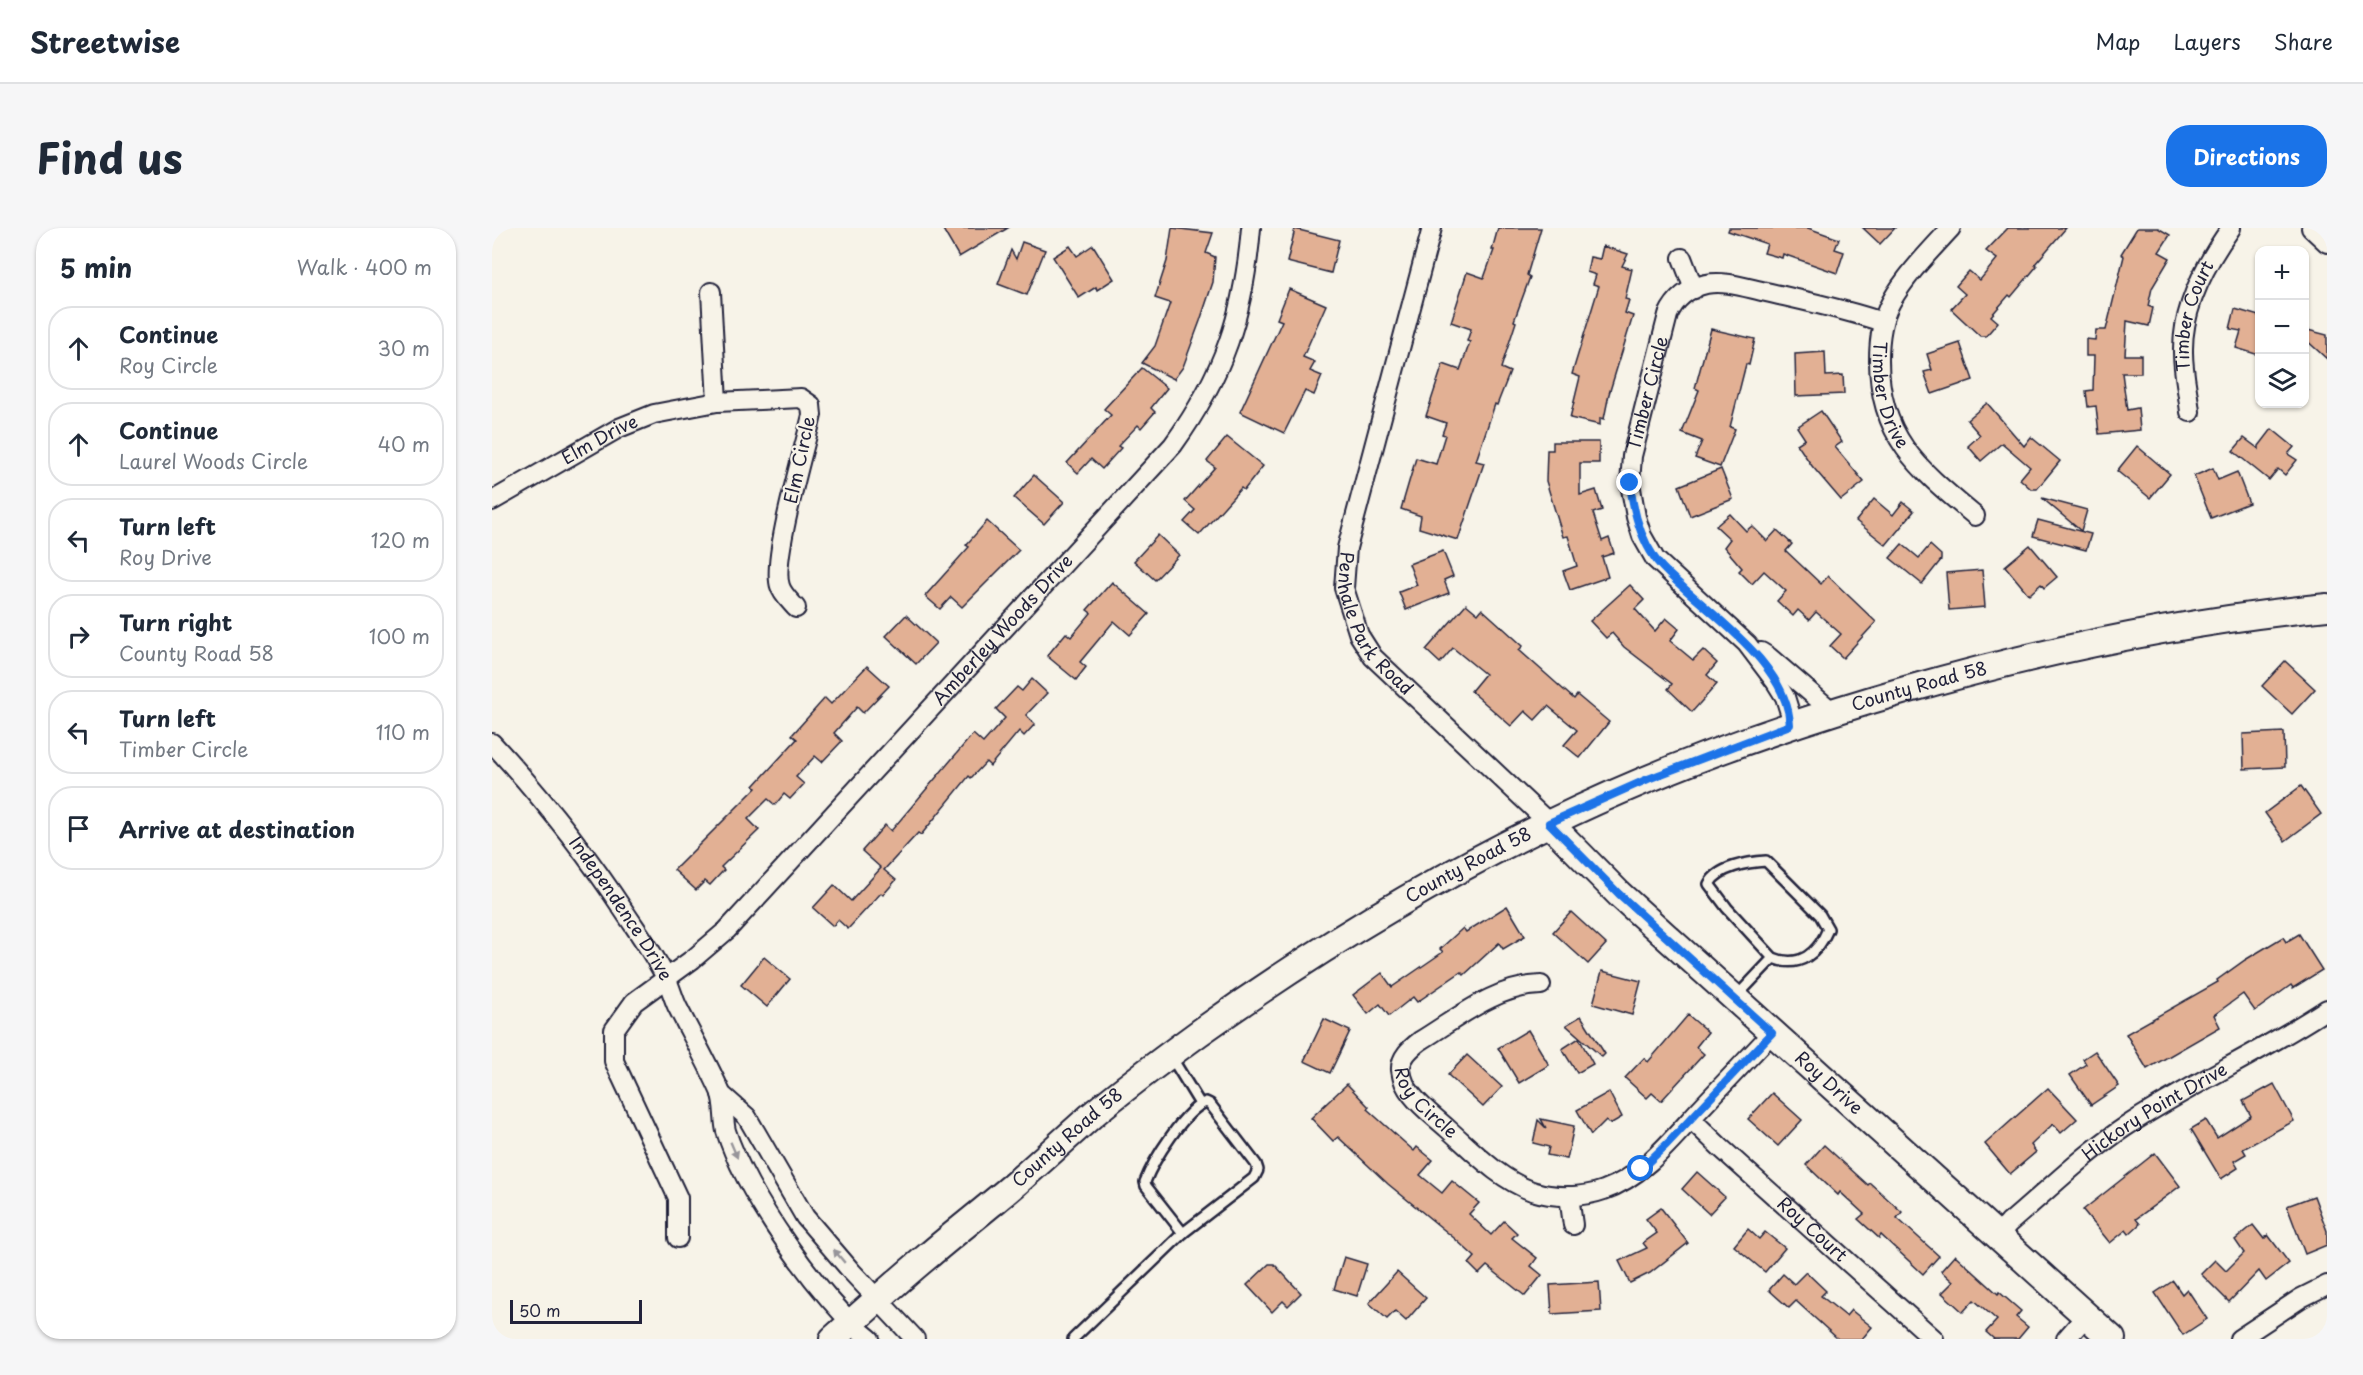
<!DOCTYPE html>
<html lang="en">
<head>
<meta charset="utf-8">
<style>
  :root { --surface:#fff; --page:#f6f6f7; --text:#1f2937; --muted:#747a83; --line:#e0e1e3; --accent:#1a73e8 }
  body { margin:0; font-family:"Playpen Sans",sans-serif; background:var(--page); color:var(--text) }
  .controls { position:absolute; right:18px; top:18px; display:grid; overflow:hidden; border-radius:12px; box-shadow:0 2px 4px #0004 }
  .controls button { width:54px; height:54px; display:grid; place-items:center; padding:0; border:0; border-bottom:2px solid var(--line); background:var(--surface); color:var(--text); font:30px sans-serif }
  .scale { position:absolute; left:18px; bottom:15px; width:132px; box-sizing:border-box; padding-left:6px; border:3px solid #22223b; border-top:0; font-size:16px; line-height:21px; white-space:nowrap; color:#22223b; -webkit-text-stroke:4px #f7f3e8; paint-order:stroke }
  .stop { position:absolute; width:18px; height:18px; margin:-14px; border:4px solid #1a73e8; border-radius:50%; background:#fff }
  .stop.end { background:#1a73e8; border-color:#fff; box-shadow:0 2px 6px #0008 }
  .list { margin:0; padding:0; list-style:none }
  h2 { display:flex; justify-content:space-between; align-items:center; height:78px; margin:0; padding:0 24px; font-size:26px }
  h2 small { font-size:20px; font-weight:400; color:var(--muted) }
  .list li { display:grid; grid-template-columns:39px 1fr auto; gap:18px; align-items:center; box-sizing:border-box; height:84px; margin:0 12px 12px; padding:0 12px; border:2px solid var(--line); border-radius:24px }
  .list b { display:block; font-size:22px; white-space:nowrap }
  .list p { margin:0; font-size:20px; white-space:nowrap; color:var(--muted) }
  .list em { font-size:20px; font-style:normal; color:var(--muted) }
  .icon { flex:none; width:33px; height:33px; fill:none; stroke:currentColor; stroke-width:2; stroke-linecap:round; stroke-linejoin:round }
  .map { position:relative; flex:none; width:1835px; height:1111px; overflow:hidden; border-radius:24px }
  header { display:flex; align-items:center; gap:36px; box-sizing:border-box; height:84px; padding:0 30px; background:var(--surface); border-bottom:2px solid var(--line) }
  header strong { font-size:28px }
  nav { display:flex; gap:33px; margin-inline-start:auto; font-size:21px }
  .intro { display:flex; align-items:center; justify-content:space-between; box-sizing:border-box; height:144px; padding:0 36px }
  h1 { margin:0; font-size:42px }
  .button { padding:15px 27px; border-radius:24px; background:var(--accent); color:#fff; font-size:21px; font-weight:700 }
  main { display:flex; gap:36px; padding:0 36px }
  aside { flex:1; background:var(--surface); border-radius:24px; box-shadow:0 2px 4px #0004 }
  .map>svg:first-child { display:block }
  .building { fill:#e2b094; stroke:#22223b; stroke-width:1.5 }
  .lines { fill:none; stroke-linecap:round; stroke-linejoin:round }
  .lane-casing { stroke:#22223b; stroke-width:14 }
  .street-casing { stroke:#22223b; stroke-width:22 }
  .secondary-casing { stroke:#22223b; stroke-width:30 }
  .lane { stroke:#f7f3e8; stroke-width:9 }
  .street { stroke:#f7f3e8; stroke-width:18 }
  .secondary { stroke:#f7f3e8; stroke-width:26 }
  .oneway { fill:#97959a }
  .route { stroke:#1a73e8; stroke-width:8 }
  .labels { text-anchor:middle; stroke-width:4.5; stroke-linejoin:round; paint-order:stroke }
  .street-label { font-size:18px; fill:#22223b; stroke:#f7f3e8 }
</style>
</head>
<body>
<header>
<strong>Streetwise</strong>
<nav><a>Map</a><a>Layers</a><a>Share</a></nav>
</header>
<div class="intro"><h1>Find us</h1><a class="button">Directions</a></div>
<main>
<aside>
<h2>5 min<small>Walk · 400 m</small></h2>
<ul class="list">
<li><svg class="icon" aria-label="ahead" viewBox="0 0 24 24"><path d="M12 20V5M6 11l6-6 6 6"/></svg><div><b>Continue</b><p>Roy Circle</p></div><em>30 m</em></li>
<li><svg class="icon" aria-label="ahead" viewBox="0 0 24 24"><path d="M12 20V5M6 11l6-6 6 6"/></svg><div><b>Continue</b><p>Laurel Woods Circle</p></div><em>40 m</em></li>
<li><svg class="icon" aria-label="left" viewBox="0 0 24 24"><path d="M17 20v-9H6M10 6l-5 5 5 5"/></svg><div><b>Turn left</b><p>Roy Drive</p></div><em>120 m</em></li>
<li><svg class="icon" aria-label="right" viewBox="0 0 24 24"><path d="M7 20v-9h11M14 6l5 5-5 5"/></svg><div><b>Turn right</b><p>County Road 58</p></div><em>100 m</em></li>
<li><svg class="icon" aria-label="left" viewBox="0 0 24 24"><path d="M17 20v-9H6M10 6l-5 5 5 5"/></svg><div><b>Turn left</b><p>Timber Circle</p></div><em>110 m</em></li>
<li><svg class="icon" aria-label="arrive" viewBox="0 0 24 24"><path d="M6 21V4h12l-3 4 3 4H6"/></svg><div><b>Arrive at destination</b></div></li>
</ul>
</aside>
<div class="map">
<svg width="1835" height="1111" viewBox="0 0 1835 1111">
  <rect width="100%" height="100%" fill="#f7f3e8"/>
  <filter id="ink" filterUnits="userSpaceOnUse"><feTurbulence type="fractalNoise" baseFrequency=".0167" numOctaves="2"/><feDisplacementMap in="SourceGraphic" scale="12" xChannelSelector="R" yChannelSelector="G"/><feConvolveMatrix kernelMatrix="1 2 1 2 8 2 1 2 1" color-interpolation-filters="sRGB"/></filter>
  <g filter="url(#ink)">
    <g class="building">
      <polygon points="450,0 516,0 467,29"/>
      <polygon points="680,0 721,5 714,25 723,29 721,54 708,93 691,139 682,151 650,135 663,118 678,75 663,70 675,33"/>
      <polygon points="1006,0 1049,0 1035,47 1038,49 1022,93 1024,94 1009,140 1018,144 1005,177 1003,176 984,233 992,235 966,312 927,300 929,288 909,281 924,230 944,236 953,207 950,206 954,195 934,188 951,136 968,142 978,114 975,113 979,101 959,94 975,44 992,50 1002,22 1000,22"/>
      <polygon points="1237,0 1316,0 1347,11 1343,21 1352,24 1345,45 1291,26 1290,30 1272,25 1275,16 1236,3"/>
      <polygon points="1371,0 1403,0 1388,16"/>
      <polygon points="1516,0 1574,0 1543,36 1545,38 1519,69 1517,67 1499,88 1506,94 1494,108 1488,108 1459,81 1473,66 1464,58 1477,43 1488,52 1505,31 1494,23"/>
      <polygon points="1645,0 1666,0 1678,7 1667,24 1678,30 1660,60 1656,78 1661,80 1657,98 1635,93 1633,127 1649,127 1649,145 1630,145 1635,182 1646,180 1648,202 1607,206 1604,178 1596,179 1594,163 1601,162 1602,128 1594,128 1594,111 1603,112 1604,102 1614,102 1632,28 1629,26"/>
      <polygon points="803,1 847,12 839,45 795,34"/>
      <polygon points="530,14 553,22 535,67 506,56 519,22 524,31"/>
      <polygon points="601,17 622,51 605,62 604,59 587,70 561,29 578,18 585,28"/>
      <polygon points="1111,18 1136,26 1130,38 1140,41 1133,71 1137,72 1133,85 1141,88 1117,166 1112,191 1108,190 1108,197 1078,190 1088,149 1080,146 1107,58 1101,56 1104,47 1095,44 1098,29 1108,31"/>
      <polygon points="797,61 834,77 811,129 823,134 818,143 830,148 822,167 813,163 792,205 748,184 790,93 785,91"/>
      <polygon points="1743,81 1767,88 1767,127 1744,120 1749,103 1738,101"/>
      <polygon points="1219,101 1263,111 1257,137 1254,136 1238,199 1243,201 1228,239 1203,230 1210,213 1190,205 1207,162 1203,160"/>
      <polygon points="1812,101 1835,107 1835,131 1812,110"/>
      <polygon points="1468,115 1481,152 1440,166 1432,144 1440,142 1435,126"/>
      <polygon points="1333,124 1334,148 1351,147 1352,166 1304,168 1303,126"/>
      <polygon points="650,140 675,160 659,180 663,184 649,200 646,197 626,218 629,220 610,241 599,231 586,245 575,235 619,187 612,181"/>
      <polygon points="1495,175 1532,218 1539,209 1568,233 1545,261 1539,261 1528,251 1538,239 1510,215 1489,233 1476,218 1488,207 1475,192"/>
      <polygon points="1329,183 1350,214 1343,219 1372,254 1349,272 1320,238 1305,216 1313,211 1305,199"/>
      <polygon points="1780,201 1802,219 1796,226 1805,232 1793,247 1786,241 1777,252 1741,223 1752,210 1767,221 1767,218"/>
      <polygon points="735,209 771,238 752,262 749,260 707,307 692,294 703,282 693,273 723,239 715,233"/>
      <polygon points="1061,214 1107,214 1107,235 1088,235 1088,267 1104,262 1110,282 1101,285 1110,313 1117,310 1122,325 1110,329 1116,349 1078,362 1071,343 1085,338 1076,308 1071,309 1054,253 1055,222 1061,222"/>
      <polygon points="1645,218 1678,246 1658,270 1625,243"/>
      <polygon points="1721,240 1726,252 1745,244 1757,275 1719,290 1702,248"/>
      <polygon points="1229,241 1241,271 1198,288 1187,258"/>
      <polygon points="542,247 572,274 552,296 522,270"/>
      <polygon points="1550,270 1595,282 1589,303"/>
      <polygon points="1382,271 1401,287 1411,274 1422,283 1394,317 1364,293"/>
      <polygon points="1238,286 1254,303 1260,298 1275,313 1285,302 1300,316 1294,323 1329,356 1336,348 1384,394 1351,430 1338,418 1349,406 1324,384 1317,392 1306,382 1301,388 1285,373 1294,363 1272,343 1260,356 1247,343 1250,340 1232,319 1238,311 1224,298"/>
      <polygon points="1546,292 1599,306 1594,322 1541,308"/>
      <polygon points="495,293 527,322 470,379 459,369 448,381 433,368 477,319 474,317"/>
      <polygon points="666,307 687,327 663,352 642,333"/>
      <polygon points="1410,316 1427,330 1438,317 1449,327 1449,332 1430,356 1398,330"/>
      <polygon points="1538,317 1565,349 1552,360 1549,356 1537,367 1513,338"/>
      <polygon points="951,323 961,348 952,352 957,365 914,382 907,364 925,357 917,336"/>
      <polygon points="1490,342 1493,379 1457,382 1454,345"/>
      <polygon points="620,354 657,386 638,407 622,393 588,434 594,439 584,452 555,428 574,405 579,409 599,385 595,382"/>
      <polygon points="1138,357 1152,372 1143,381 1163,403 1174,390 1187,401 1178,413 1201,432 1211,422 1225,435 1215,447 1225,456 1200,484 1176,461 1180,456 1132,419 1120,405 1114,410 1098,393"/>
      <polygon points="974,376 986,386 990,381 1031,418 1027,422 1082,471 1085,467 1117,494 1088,530 1072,517 1085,502 1056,478 1043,492 1033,483 1019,498 979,463 993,446 961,420 948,435 934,422"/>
      <polygon points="414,387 444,415 424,436 394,408"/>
      <polygon points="1793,433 1823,461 1800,486 1770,458"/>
      <polygon points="375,438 397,458 371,485 365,479 342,505 350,513 330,534 323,528 304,549 312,556 298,571 292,566 283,577 276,571 256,591 267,602 229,639 232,642 218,657 213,653 204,662 182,642 264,560 262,558 305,511 300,507 333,470 339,476"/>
      <polygon points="540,451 555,465 534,487 543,496 532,508 527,503 498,538 494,534 479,550 477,548 429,607 426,605 392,642 404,652 391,667 389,665 356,701 346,692 341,698 321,680 342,657 359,673 389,640 370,623 393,597 399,603 481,506 491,515 513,490 504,481 525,459 530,463"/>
      <polygon points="1792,504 1793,539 1752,541 1751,506"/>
      <polygon points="1809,558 1829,586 1793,613 1773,585"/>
      <polygon points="1015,678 1033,708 1011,721 1007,715 972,747 969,744 925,774 921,769 897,788 888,776 876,786 861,767 890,745 900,759 951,724 948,721 971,700 974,704"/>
      <polygon points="1079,684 1114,716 1096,736 1061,704"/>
      <polygon points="1807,706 1830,742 1801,760 1799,757 1763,783 1751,766 1722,787 1728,799 1655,841 1634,806 1726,754 1725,752 1753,732 1791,709 1794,714"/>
      <polygon points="272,729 298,751 275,779 249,757"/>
      <polygon points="1110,743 1149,753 1140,787 1101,776"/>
      <polygon points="1196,787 1216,804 1204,819 1212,826 1169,873 1160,865 1155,870 1133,850 1152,830 1156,834"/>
      <polygon points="1089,788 1113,826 1110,829 1074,797"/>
      <polygon points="832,791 858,803 838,845 812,833"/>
      <polygon points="1036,802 1057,837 1027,855 1006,820"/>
      <polygon points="1087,810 1101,836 1085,845 1070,821"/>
      <polygon points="1603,823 1627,858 1599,877 1578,847 1594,836 1591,831"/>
      <polygon points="975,827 1010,859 991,879 956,847"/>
      <polygon points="855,856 877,879 875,881 922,923 925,919 941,932 928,947 950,965 960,953 987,975 977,986 999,1007 1012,993 1025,1005 1020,1010 1045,1030 1039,1038 1050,1047 1033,1068 995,1038 987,1046 977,1036 983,1029 962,1010 896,956 846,909 841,913 819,890"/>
      <polygon points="1782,856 1802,893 1751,921 1754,926 1742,933 1746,940 1729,951 1699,901 1714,892 1725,910 1759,888 1751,873"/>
      <polygon points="1556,860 1585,891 1569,905 1561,896 1539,917 1544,924 1518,946 1493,916"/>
      <polygon points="1117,864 1130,889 1118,896 1114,892 1099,907 1085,882"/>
      <polygon points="1280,865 1310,892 1286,918 1256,891"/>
      <polygon points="1049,891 1082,898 1075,931 1055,927 1057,919 1041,915 1046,892 1054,900"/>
      <polygon points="1332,917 1376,957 1378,955 1410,984 1405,990 1447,1028 1431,1046 1389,1007 1387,1010 1366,991 1372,986 1348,964 1346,967 1314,937"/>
      <polygon points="1663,925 1688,958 1644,991 1648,996 1637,1006 1634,1002 1618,1015 1591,982"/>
      <polygon points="1205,944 1233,969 1217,986 1190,961"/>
      <polygon points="1822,968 1835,1003 1835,1017 1813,1026 1795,978"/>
      <polygon points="1169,980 1196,1015 1158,1045 1138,1055 1127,1033 1155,1020 1151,1015 1165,1005 1154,991"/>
      <polygon points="1761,997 1772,1011 1776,1007 1797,1035 1774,1053 1767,1043 1737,1074 1709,1046 1723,1032 1734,1043 1752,1025 1743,1012"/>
      <polygon points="1256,1001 1267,1011 1273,1004 1293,1020 1273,1044 1242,1018"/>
      <polygon points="1463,1027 1506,1066 1507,1064 1529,1083 1524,1089 1536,1099 1526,1111 1502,1111 1494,1104 1505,1092 1482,1072 1471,1084 1450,1065 1461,1054 1449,1043"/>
      <polygon points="852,1029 875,1036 865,1068 842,1061"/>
      <polygon points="777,1036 782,1036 809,1065 796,1078 791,1073 780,1084 755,1057"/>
      <polygon points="905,1044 934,1070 914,1093 903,1083 895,1091 877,1075"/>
      <polygon points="1314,1044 1334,1063 1329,1068 1354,1088 1359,1082 1380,1099 1370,1111 1346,1111 1304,1073 1297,1080 1277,1062 1291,1046 1302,1056"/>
      <polygon points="1681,1053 1690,1066 1695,1061 1715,1091 1691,1107 1663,1065"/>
      <polygon points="1107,1054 1109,1083 1060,1086 1058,1057"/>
    </g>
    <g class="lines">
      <g class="lane-casing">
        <g id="lane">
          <path d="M1274,633L1328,687L1336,701C1326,725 1308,741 1281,730L1235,680L1217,656C1226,639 1256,634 1274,633Z"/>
          <polyline points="1244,769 1281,730"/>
          <polyline points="678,827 708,876"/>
          <path d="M714,874L718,876L764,936L766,942L762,950L691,1005L654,958L653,954C661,933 693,881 714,874Z"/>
          <polyline points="581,1111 691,1005"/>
        </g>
      </g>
      <g class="street-casing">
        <g id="street">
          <path id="s1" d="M940,0L855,320L852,360L867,407L881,429L1057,595"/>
          <path id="s2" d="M1459,0C1438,23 1414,47 1399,74C1389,92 1387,112 1387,132C1387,210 1428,242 1483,288"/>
          <polyline points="1819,0 1835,15"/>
          <polyline points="1190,30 1202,61"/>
          <polyline points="219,64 225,174"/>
          <path id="s3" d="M1698,184C1696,164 1691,144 1691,124C1690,79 1714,35 1739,0"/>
          <path id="s4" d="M0,273L127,200L162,186L225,174L309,170L319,177L320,187C313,219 279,332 288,358C290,366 299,374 304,380"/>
          <polyline points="1269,424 1277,429 1341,484"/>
          <path id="s5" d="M1298,497V485L1293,469L1283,453L1255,416L1163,331L1150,308L1144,289L1138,255L1140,228L1176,87C1183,71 1197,60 1214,56C1233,52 1255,60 1274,64C1313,73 1352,81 1390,94"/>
          <path id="s6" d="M0,515C50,569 94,625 134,686C148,707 164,729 175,752C179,761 181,769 185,778C199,806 215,834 228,863C233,875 231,891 234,903C253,964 329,1073 378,1111"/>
          <path id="s7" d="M1049,757C1003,758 966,790 928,813C919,820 908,829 909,842C910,851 914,860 920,867C930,880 944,890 956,901C982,924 1007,951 1040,963C1062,970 1090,970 1112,962C1151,949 1181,910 1208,881C1232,856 1256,830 1280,805"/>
          <polyline points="229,866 255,889 313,989 360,1044 423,1111"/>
          <path id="s8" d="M1199,891L1229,920L1442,1111"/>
          <polyline points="1077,968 1081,997"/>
          <path id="s9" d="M1506,1008L1517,995C1555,963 1591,927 1633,899C1698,856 1770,824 1835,781"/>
          <path id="s10" d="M186,1010V970L122,833V802L142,774L201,731L235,702L681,217C732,146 752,86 759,0"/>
          <polyline points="1574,1111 1594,1088"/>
          <polyline points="1747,1111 1809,1070 1835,1057"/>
        </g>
      </g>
      <g class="secondary-casing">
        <g id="secondary">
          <path id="s11" d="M1057,595L1127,666L1620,1111"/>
          <path id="s12" d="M341,1111C373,1083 404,1054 437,1027C465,1003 495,980 523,956C548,934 573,911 599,888C633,859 670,832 707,805C818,726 935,654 1058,595C1173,539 1294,496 1417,461C1554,422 1693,393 1835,379"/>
        </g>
      </g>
      <use href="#lane" class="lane"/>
      <use href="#street" class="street"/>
      <use href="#secondary" class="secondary"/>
    </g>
    <defs><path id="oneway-solid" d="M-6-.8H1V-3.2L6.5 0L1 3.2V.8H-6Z" transform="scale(1.5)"/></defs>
    <g class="oneway">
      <use href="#oneway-solid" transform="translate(242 922) rotate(67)"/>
      <use href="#oneway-solid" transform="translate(347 1028) rotate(-130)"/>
    </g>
  </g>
  <g class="lines" filter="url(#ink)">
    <path class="route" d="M1138,255C1141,282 1147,307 1162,329C1170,342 1184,352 1194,362C1232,396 1296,442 1298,497L1156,551L1057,595L1127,666L1280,805L1175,916L1149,941"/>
  </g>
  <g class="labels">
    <g class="street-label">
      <text dy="6" stroke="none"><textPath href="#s3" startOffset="98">Timber Court</textPath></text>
      <text dy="6" stroke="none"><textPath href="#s5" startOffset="392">Timber Circle</textPath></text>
      <text dy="6" stroke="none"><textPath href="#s2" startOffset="192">Timber Drive</textPath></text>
      <text dy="6" stroke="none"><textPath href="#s4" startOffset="124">Elm Drive</textPath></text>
      <text transform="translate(308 232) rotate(-78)" y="6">Elm Circle</text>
      <text dy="6" stroke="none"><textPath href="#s1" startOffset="416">Penhale Park Road</textPath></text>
      <text dy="6" stroke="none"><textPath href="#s10" startOffset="782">Amberley Woods Drive</textPath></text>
      <text dy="6" stroke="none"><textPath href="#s12" startOffset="1281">County Road 58</textPath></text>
      <text dy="6" stroke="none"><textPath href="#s12" startOffset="795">County Road 58</textPath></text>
      <text dy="6" stroke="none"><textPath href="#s6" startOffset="210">Independence Drive</textPath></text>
      <text dy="6" stroke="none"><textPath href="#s11" startOffset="382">Roy Drive</textPath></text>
      <text dy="6" stroke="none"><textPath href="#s7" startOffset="213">Roy Circle</textPath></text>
      <text dy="6" stroke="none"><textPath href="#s9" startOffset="201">Hickory Point Drive</textPath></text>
      <text dy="6" stroke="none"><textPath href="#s12" startOffset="309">County Road 58</textPath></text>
      <text dy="6" stroke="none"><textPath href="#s8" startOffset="164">Roy Court</textPath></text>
    </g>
  </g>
</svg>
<div class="controls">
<button>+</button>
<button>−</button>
<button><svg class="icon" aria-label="layers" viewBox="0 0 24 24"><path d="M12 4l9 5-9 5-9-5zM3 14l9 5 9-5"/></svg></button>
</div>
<div class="scale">50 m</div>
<div class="stop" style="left:1149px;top:941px"></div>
<div class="stop end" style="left:1138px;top:255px"></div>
</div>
</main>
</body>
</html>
